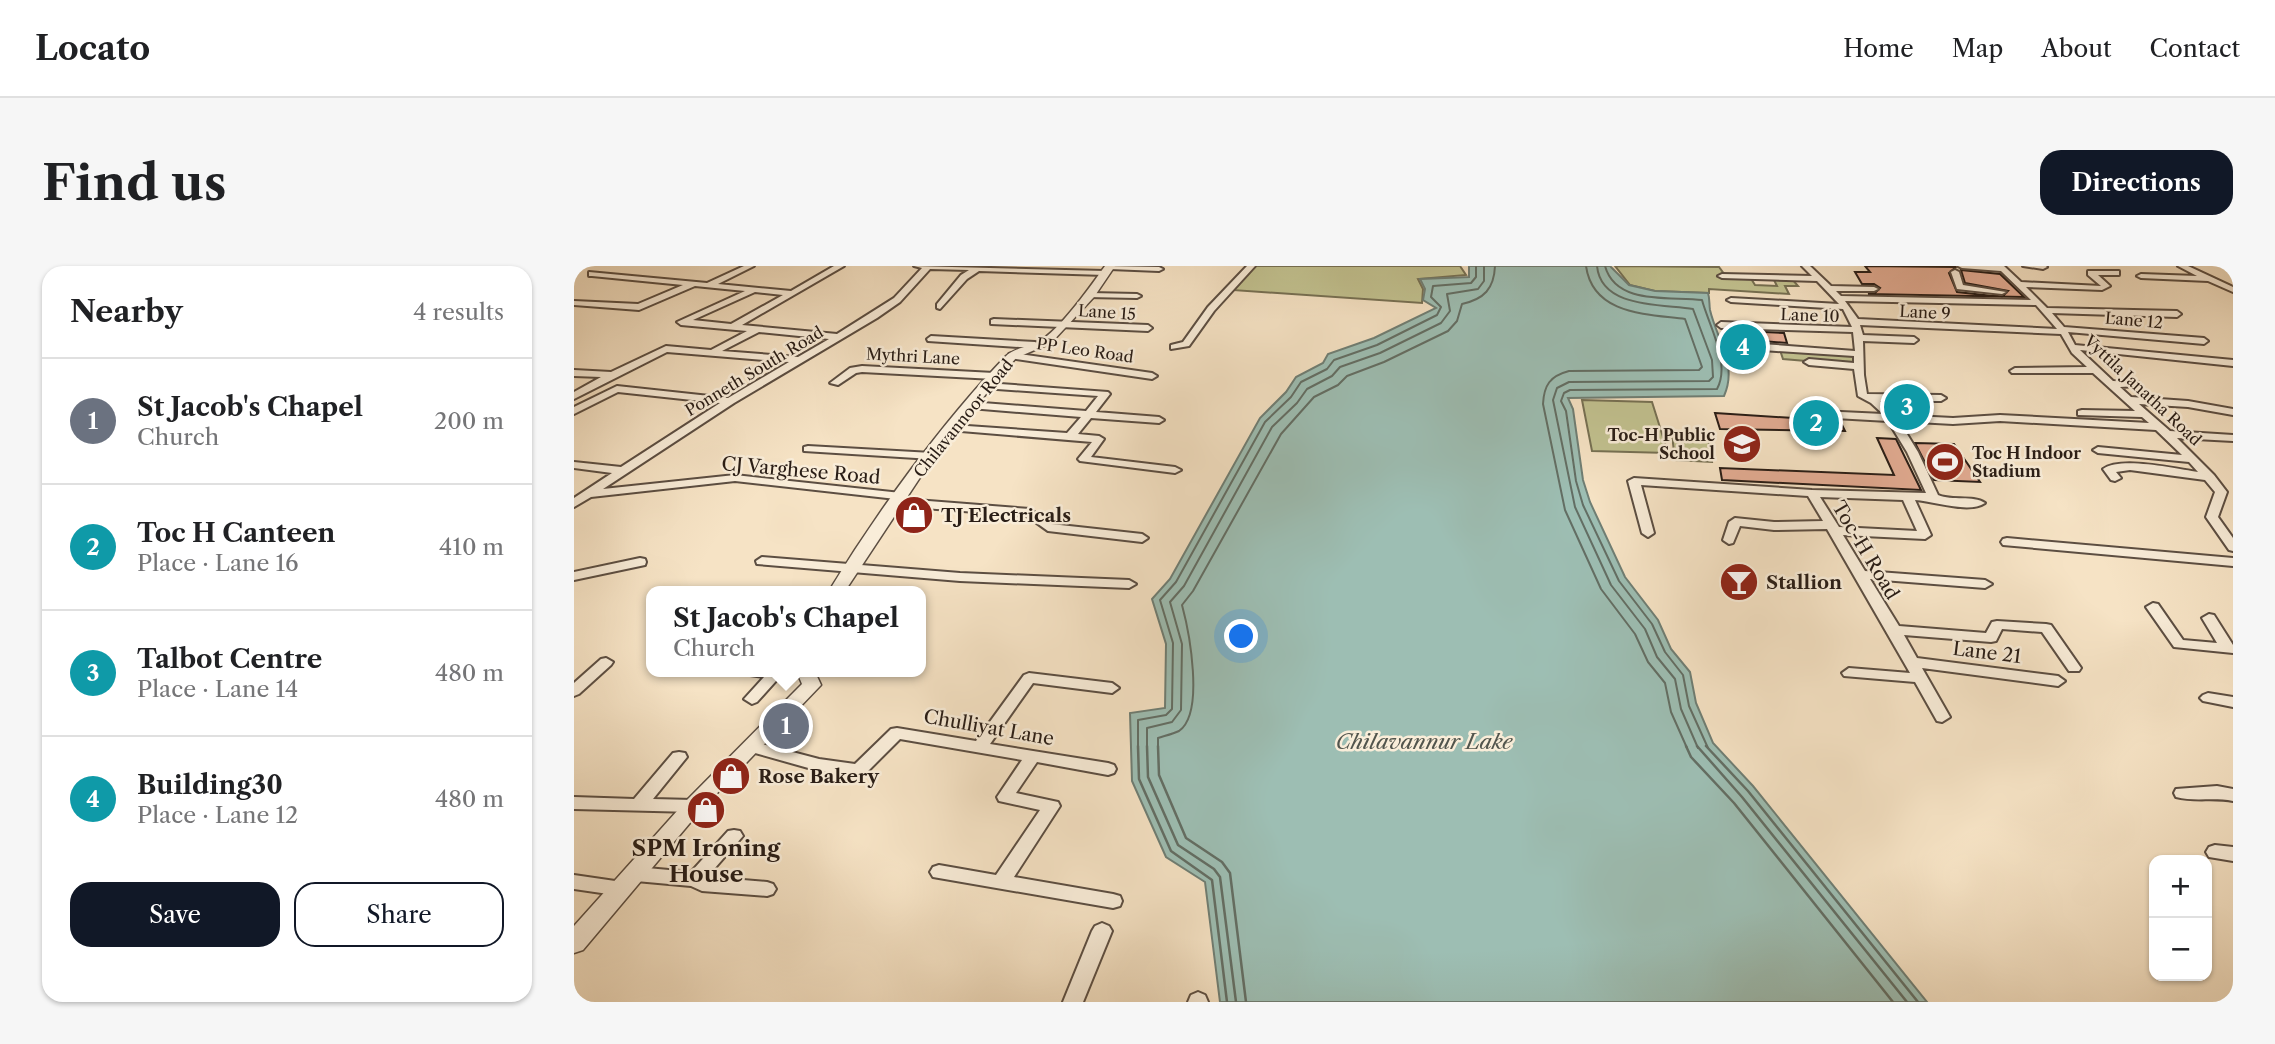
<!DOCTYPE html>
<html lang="en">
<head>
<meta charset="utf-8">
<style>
  :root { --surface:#fff; --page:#f6f6f6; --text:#202124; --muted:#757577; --line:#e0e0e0; --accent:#111827 }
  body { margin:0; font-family:"Libre Caslon Text",serif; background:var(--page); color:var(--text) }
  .controls { position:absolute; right:21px; bottom:21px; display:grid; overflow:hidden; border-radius:14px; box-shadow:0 2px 5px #0004 }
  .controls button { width:63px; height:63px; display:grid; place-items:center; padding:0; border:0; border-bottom:2px solid var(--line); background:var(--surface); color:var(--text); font:35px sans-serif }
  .you { position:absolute; left:668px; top:371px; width:24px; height:24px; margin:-18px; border:5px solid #fff; border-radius:50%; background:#1a73e8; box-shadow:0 0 0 10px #1a73e833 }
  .badge { display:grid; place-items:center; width:46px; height:46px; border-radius:50%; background:var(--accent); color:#fff; font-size:23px; font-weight:700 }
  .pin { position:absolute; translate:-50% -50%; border:4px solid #fff; box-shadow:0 2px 7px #0006 }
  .popup { position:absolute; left:72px; top:320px; width:280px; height:91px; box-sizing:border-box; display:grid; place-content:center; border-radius:14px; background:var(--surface); filter:drop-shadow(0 2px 5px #0005); font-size:23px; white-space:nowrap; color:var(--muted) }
  .popup b { font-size:26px; color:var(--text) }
  .popup::after { content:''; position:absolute; left:50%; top:100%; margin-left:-14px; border:14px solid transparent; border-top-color:var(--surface) }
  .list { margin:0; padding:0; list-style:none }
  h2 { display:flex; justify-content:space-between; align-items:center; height:91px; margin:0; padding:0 28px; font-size:30px }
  h2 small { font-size:23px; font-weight:400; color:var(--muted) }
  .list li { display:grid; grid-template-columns:46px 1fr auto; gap:21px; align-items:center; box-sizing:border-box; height:126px; padding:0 28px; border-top:2px solid var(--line) }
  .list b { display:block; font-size:26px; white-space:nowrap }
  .list p { margin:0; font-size:23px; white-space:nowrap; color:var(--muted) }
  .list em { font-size:23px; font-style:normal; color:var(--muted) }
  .actions { display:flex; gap:14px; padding:21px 28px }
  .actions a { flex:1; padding:16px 0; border:2px solid var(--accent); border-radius:21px; text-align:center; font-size:24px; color:var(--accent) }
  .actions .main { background:var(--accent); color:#fff }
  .map { position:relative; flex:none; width:1659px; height:736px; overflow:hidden; border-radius:21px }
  header { display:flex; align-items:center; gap:42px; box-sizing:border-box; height:98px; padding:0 35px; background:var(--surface); border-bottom:2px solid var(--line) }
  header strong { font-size:33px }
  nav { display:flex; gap:38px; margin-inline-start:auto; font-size:24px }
  .intro { display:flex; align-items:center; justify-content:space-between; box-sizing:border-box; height:168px; padding:0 42px }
  h1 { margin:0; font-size:49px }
  .button { padding:18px 32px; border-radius:21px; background:var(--accent); color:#fff; font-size:24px; font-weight:700 }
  main { display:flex; gap:42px; padding:0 42px }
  aside { flex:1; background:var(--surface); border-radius:21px; box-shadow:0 2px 5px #0004 }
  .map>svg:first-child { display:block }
  .green { fill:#c2c290; stroke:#767053; stroke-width:2 }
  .water { fill:#9dbeb3; stroke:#6f7e74; stroke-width:2 }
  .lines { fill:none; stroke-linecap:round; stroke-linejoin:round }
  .shore-far1 { stroke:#636e64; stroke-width:2 }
  .shore { stroke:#636e64; stroke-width:2.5 }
  .building { fill:#e3ac93; stroke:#291d16; stroke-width:2 }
  .minor-casing { stroke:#5c4e42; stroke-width:4 }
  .tertiary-casing { stroke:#5c4e42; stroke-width:3 }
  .minor { fill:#f9edd9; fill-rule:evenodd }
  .tertiary { fill:#f9edd9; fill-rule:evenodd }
  .labels { text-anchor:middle; stroke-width:5; stroke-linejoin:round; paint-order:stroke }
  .far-street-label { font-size:16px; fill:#291d16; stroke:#f9edd9 }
  .far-poi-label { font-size:16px; font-weight:bold; fill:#291d16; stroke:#f9edd9; text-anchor:end }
  .street-label { font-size:19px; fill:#291d16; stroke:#f9edd9 }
  .poi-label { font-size:19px; font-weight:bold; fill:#291d16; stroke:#f9edd9; text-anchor:start }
  .water-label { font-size:21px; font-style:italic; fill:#52554d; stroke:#f9edd9 }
  .near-poi-label { font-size:23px; font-weight:bold; fill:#291d16; stroke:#f9edd9 }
</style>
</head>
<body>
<header>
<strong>Locato</strong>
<nav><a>Home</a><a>Map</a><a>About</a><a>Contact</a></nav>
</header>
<div class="intro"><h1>Find us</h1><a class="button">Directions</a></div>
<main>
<aside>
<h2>Nearby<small>4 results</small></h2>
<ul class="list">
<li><span class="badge" style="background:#6b7280">1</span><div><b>St Jacob's Chapel</b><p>Church</p></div><em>200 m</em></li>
<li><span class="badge" style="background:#0f9aa8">2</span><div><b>Toc H Canteen</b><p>Place · Lane 16</p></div><em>410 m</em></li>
<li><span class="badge" style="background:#0f9aa8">3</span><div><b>Talbot Centre</b><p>Place · Lane 14</p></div><em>480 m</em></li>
<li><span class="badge" style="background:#0f9aa8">4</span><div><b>Building30</b><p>Place · Lane 12</p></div><em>480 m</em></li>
</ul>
<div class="actions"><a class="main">Save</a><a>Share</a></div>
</aside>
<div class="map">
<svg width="1659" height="736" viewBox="0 0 1659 736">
  <rect width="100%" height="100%" fill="#f6e3c5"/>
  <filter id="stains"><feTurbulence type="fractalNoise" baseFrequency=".00286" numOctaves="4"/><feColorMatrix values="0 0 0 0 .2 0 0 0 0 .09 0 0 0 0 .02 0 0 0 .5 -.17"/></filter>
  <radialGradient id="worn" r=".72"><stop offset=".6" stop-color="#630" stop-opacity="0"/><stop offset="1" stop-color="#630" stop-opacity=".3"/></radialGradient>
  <g class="green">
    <polygon points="681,0 886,0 892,9 844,13 849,23 848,37 658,24"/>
    <polygon points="1041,0 1145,1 1151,9 1176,11 1181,19 1203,20 1199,12 1218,13 1224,20 1211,20 1215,28 1135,23 1135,27 1081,25 1056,19"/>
    <polygon points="1206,84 1279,89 1279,99 1209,93"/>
    <polygon points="1008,134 1078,136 1094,187 1018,185"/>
    <polygon points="1098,169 1134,171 1138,196 1101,194"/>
  </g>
  <path class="water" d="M895,0H1036L1055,19L1081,25L1134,27C1136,33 1135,38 1136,44C1143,74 1164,99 1150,130L994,132L999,143L1009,214L1016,236L1051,311L1084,354L1097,383L1116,406L1122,437L1139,477L1179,520L1353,736H646L631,616L592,591L558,515L556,447L591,442L592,378L578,333L596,313L686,152L712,126L722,111L749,97L754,88L800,72L862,42L849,34L851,23L846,13L895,11Z"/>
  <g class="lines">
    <g class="shore-far1">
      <path d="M1012,0C1019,49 1073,48 1111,53L1128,101L1125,104L995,105C976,110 970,119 969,138L991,244L1027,323L1061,368L1074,396L1091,417L1097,446L1113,482"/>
      <path d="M1023,0C1027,43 1089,38 1119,43L1138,94L1139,111L1135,115L995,116L983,122L979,134L1001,241L1037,319L1071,363L1083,391L1101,413L1107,443L1124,482"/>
      <path d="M1031,0C1042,40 1097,30 1128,34C1135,60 1157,97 1143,123L996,124L990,127L987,135L992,145L1002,215L1009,239L1045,315L1078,358L1091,386L1109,409L1115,440L1134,482"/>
      <polyline points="564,482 564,454 592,449 598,443 599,377 586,334 602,316 691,156 717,131 727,116 753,103 760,94 803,79 863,49 867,41 857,31 859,20 897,17 902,11 902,0"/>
      <polyline points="573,482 573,462 598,456 607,444 608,378 596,336 610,320 698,161 723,137 733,123 758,110 766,101 806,87 867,57 876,45 873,28 904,23 910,15 910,0"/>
      <path d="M584,482V472C590,470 599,468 605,465C631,447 615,365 608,339L619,325L707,168L740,131L764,119L773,110L810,96L874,65L883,55L888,38C910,33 920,23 921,0"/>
    </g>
    <g class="shore">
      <polyline points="564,480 565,513 597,585 638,614 653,736"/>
      <polyline points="573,480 574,511 604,579 640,603 646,611 662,736"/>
      <polyline points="584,480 585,509 612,572 648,596 656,607 672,736"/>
      <polyline points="1112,480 1117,491 1160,537 1319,736"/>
      <polyline points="1123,480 1168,531 1333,736"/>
      <polyline points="1132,480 1174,525 1344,736"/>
    </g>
  </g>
  <g class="building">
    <polygon points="1291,0 1382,1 1375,7 1383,26 1428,31 1434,25 1391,17 1387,4 1426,8 1450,31 1294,28 1301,27 1306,22 1300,18 1288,18 1281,6 1296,6"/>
    <polygon points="1169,65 1210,67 1213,77 1188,75 1181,80 1184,88 1165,87 1161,74 1171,75"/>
    <polygon points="1318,138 1342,138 1350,148 1325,147"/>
    <polygon points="1141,147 1266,155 1271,165 1146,163"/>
    <polygon points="1303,172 1322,173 1347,224 1148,214 1146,202 1320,209"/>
    <polygon points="1341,177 1380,178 1406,216 1360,214"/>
  </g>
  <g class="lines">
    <g class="minor-casing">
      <g id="minor">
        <path d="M170,0H180L144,18L217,25L260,0H270L168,59L263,68L320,32L348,2L340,0L531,5L535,7L531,9L405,5L393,13L366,43L363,42V38L387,9L395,4L356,3L326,36L303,52L160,137L29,223L161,209L327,227L333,230L329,233L456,243L477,258L568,268L574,272L568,276L474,265L453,250L324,240L318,236L322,233L161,215L17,231L0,241V232L38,207L0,202V196L47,201L146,137L44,126L0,148V141L43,120L154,132L215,96L93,86L0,133V126L27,111L0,110V104L37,106L92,80L137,84L173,65L107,59L103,56L171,25L121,20L65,44L0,39V35L64,38L109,19L18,10H15V6L133,17ZM181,26L209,29L157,58L119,54ZM185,66L255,73L224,91L148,85Z"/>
        <polygon points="533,0 585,1 589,3 585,5 536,3"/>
        <polygon points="673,0 681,0 640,45 615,80 597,83 597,79 609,76 634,41"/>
        <path d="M1228,0H1236L1257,20L1300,21L1304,23L1300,25H1262L1267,30L1457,34L1427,5L1388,2L1384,0H1430L1447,16L1527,20L1514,9V5H1545V9H1524L1536,20L1528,24L1452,21L1473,42L1603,45L1607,48L1603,51L1478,47L1490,61L1630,72L1634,75L1630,78L1494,66L1501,79L1659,94V100L1506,84L1539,115L1564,116V120L1546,121L1557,131L1614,135L1659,143V149L1614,141L1565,138L1596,165L1659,169V175L1603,172L1640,209L1653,226L1644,251L1659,272V285L1655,284L1632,251L1641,226L1631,214L1556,204L1542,206L1547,212L1541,215L1537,214L1529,203C1547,190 1602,203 1624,206L1615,196L1524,187L1519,184L1524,181L1608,189L1582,164L1426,155L1379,158L1325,155L1344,186L1364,229C1378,235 1399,229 1411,237C1395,248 1360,235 1341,234L1357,269L1351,273L1269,269L1291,305L1411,314L1418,318L1411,322L1296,313L1325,360L1412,367L1418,356L1423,355L1472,358L1477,359L1507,402L1505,405H1495L1468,366L1428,363L1422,375L1417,376L1330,369L1343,392L1484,410L1491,415L1484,420L1348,402L1376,451L1368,456L1363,455L1341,416L1270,410L1268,407L1275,402L1336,407L1253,263L1200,264L1166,260L1159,277L1155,278L1149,274L1155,256L1161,252L1200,256L1249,255L1234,230L1067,219L1080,267L1074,271L1068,267L1054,215L1060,212L1238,224L1352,227L1333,186L1314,155L1225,150L1220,147L1225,144L1309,148L1297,137L1284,130L1280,103L1235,99L1230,96L1235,93L1280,97V90L1188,84L1183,81L1188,78L1281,85L1279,66L1147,62L1143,59L1147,56L1278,61L1269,43L1157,36L1153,34L1157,32L1265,38L1243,15L1148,12L1144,10L1148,8L1238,10ZM1271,35L1462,39L1483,63L1284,53ZM1286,59L1487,68L1498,87L1513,101L1441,102L1436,105L1438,107H1519L1561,145L1508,144L1504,145V149L1568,151L1575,157L1426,149L1379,152L1320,149L1306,135H1367L1372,132L1367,129L1293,128L1290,109L1289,75L1340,77L1344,74L1340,71L1289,69ZM1246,231L1329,234L1343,265L1265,261Z"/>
        <polygon points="1449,0 1472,0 1473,1 1469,3"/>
        <polygon points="1604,0 1614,0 1659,21 1659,26 1634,15 1567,12 1563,10 1567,8 1623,10"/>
        <polygon points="1381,4 1385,6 1389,19 1432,26 1428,28 1383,23 1377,6"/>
        <polygon points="516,27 563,28 567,30 563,32 513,31 512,29"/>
        <polygon points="420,53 574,59 578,62 574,65 417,58 417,54"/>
        <polygon points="357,70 461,76 466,79 461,82 354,75 353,73"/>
        <polygon points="438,87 578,107 583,110 578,113 435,92 435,88"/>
        <polygon points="288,100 420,107 425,110 420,113 288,106 282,107 264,119 256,117 276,102"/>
        <polygon points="412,117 534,126 536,128 522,146 585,151 590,154 585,157 517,152 504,168 525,170 530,173 517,191 601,201 607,204 601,207 506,195 504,193 518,176 375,164 374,162 379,159 493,167 507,151 396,142 391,139 396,136 512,145 524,130 409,122 407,120"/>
        <polygon points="234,180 358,187 363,190 358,193 230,185 230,181"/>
        <polygon points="1433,272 1659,292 1659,300 1429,279 1427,276 1429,273"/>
        <polygon points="188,291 386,307 555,314 562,318 555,322 386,315 183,298 182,295"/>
        <polygon points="66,292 71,293 72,296 71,299 0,314 0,306"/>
        <polygon points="1579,337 1584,338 1609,374 1643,377 1628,352 1635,348 1640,349 1659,379 1659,387 1600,381 1572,341"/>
        <polygon points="32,392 39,396 37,399 5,428 0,430 0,417 27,393"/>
        <polygon points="174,406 210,406 183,436 178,438 170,433 190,411 176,409"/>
        <polygon points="455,407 538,417 545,422 538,427 459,417 416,478 534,497 540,499 542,503 540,507 534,509 463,496 442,527 484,536 486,540 440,611 539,628 546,630 548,635 546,640 539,642 359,611 356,606 359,601 365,599 422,609 466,544 425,535 423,531 448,494 326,473 291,508 285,510 245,505 174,485 172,481 174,477 180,476 245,493 281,498 317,463 323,462 402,475 450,409"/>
        <polygon points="1634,427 1659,431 1659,441 1629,435 1626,432 1629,429"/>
        <polygon points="105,486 111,487 113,491 79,533 119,534 125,536 127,540 125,544 119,546 0,543 0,531 60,533 99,487"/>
        <path d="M1643,520L1659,523V535C1640,531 1620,536 1602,531L1600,527L1602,523Z"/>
        <polygon points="160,564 166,565 169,570 133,611 193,616 199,618 202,623 199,628 193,630 128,625 117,620 62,615 56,613 53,608 56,603 62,601 117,606 154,565"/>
        <polygon points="1641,579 1659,581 1659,595 1635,591 1632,586 1635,581"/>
        <polygon points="0,609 48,616 54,618 57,623 54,628 48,630 0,623"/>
        <polygon points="528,657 535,660 538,665 509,736 489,736 518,665 521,660"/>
        <polygon points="624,726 631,729 634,736 614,736 617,729"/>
      </g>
    </g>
    <g class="tertiary-casing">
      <g id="tertiary">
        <path d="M531,0H541L520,31L477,77L442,92L424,113L351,204L271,325H255C303,246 367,158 431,91C441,81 457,81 469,73C490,58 516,21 531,0Z"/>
        <polygon points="223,406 241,406 247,419 126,545 9,684 0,687 0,660 112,535 228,418"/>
      </g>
    </g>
    <use href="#minor" class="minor"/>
    <use href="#tertiary" class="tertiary"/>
  </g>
  <defs>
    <g id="school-disc" transform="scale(2.0125)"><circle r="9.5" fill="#8f2418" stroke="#f9edd9"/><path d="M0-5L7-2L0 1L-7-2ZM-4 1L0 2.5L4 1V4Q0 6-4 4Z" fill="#fff"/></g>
    <g id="stadium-disc" transform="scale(2.0125)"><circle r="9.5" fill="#8f2418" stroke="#f9edd9"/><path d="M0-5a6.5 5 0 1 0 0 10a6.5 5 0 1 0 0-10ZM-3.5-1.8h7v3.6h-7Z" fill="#fff"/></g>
    <g id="shop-disc" transform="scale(2.0125)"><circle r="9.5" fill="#8f2418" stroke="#f9edd9"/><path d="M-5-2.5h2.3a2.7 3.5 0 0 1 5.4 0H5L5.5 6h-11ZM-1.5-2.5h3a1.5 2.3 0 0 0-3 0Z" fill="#fff"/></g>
    <g id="bar-disc" transform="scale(2.0125)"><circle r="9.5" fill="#8f2418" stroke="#f9edd9"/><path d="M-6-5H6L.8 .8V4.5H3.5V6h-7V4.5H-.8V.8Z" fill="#fff"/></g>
  </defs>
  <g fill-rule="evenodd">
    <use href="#school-disc" x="1168" y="178"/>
    <use href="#stadium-disc" x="1371" y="196"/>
    <use href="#shop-disc" x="340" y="249"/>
    <use href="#bar-disc" x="1165" y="316"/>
    <use href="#shop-disc" x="157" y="510"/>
    <use href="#shop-disc" x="132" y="544"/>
  </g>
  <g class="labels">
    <g class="far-street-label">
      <text transform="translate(533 46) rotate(4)" y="6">Lane 15</text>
      <text transform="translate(1351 46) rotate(3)" y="6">Lane 9</text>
      <text transform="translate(1236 49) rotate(2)" y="6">Lane 10</text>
      <text transform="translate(1560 54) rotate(5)" y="6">Lane 12</text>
      <text transform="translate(511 84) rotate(8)" y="6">PP Leo Road</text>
      <text transform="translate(339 90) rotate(3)" y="6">Mythri Lane</text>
      <text transform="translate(180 105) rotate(-31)" y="6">Ponneth South Road</text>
      <text transform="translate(1569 124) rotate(43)" y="6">Vyttila Janatha Road</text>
      <text transform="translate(389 152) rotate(-51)" y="6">Chilavannoor Road</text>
    </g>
    <g class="far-poi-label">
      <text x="1141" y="175">Toc-H Public<tspan x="1141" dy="18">School</tspan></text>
      <text x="1398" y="193" text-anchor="start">Toc H Indoor<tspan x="1398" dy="18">Stadium</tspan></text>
    </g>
    <g class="street-label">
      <text transform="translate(227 204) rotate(5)" y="7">CJ Varghese Road</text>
      <text transform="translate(1292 284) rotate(59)" y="7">Toc-H Road</text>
      <text transform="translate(1413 386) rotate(7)" y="7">Lane 21</text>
      <text transform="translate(415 461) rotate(10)" y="7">Chulliyat Lane</text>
    </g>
    <g class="poi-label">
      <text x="367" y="256">TJ Electricals</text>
      <text x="1192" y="323">Stallion</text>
      <text x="184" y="517">Rose Bakery</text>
    </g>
    <g class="water-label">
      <text x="850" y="483">Chilavannur Lake</text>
    </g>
    <g class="near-poi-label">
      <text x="132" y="590">SPM Ironing<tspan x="132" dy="26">House</tspan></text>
    </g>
  </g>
  <rect width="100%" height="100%" filter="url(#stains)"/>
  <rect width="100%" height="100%" fill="url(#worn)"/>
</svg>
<div class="controls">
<button>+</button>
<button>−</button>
</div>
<div class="you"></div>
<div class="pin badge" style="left:212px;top:460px;background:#6b7280">1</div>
<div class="popup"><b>St Jacob's Chapel</b>Church</div>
<div class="pin badge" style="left:1242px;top:157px;background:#0f9aa8">2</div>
<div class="pin badge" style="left:1333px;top:141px;background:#0f9aa8">3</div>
<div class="pin badge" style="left:1169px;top:81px;background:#0f9aa8">4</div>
</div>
</main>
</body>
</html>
